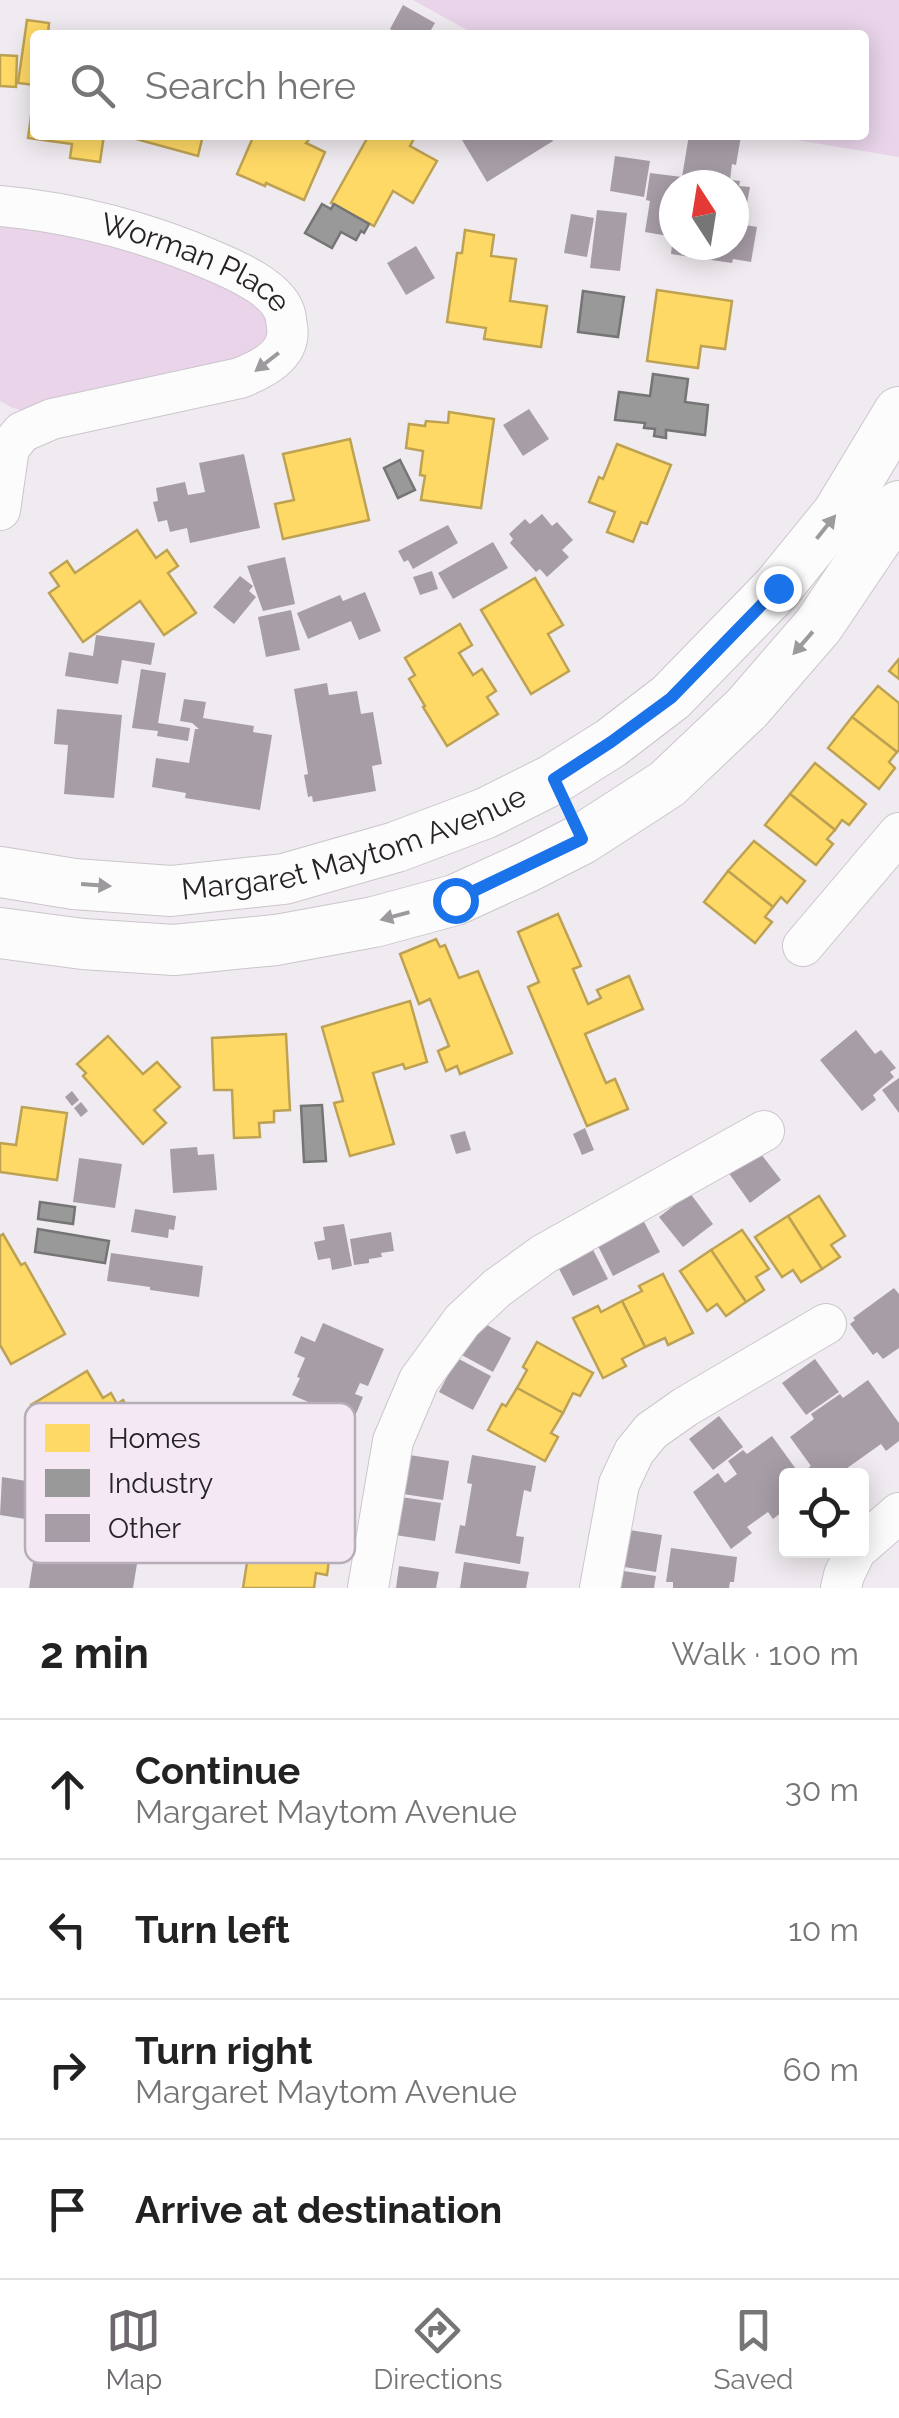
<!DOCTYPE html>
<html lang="en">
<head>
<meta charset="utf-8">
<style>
  :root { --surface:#fff; --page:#f6f6f6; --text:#222; --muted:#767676; --line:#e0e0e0; --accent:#6d686d }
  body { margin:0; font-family:Raleway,sans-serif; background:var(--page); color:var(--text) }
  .controls { position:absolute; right:30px; bottom:30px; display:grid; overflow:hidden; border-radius:10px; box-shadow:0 5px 25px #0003 }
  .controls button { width:90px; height:90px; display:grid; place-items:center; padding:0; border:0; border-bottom:2px solid var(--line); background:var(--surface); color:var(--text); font:50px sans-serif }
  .compass { position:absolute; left:659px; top:170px; width:90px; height:90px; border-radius:50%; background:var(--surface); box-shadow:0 5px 25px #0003; rotate:348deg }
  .stop { position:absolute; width:30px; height:30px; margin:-22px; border:8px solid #1a73e8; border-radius:50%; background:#fff }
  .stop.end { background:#1a73e8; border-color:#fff; box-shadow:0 2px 10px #0008 }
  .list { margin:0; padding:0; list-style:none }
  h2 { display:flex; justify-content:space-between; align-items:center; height:130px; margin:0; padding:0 40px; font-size:42px }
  h2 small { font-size:32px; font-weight:400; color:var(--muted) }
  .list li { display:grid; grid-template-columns:65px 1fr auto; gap:30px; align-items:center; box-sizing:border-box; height:140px; padding:0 40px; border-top:2px solid var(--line) }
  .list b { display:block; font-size:38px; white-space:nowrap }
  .list p { margin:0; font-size:32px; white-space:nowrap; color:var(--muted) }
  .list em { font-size:32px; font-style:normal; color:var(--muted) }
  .icon { flex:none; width:55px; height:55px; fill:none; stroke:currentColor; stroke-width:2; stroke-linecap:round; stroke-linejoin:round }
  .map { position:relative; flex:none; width:899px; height:1588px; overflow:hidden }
  .search { position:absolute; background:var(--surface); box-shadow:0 5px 25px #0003; left:30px; right:30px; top:30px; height:110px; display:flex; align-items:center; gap:25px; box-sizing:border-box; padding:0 35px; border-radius:10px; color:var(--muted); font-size:38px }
  .sheet { height:690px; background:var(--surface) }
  nav { display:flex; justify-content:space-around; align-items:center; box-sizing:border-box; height:140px; border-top:2px solid var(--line); background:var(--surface); font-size:28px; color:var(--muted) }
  nav a { display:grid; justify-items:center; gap:5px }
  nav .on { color:var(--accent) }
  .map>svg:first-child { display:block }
  .green { fill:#e9d4ea }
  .homes { fill:#ffd966; stroke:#bea253; stroke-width:2.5 }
  .industry { fill:#999; stroke:#767576; stroke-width:2.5 }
  .building { fill:#a79da7 }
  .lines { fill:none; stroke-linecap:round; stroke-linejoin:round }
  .minor-casing { stroke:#cbc6cb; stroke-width:42 }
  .tertiary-casing { stroke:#cbc6cb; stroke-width:52 }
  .minor { stroke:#fdfcfd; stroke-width:40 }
  .tertiary { stroke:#fdfcfd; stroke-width:50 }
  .oneway { fill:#9c9a9c }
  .route { stroke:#1a73e8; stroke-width:12 }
  .labels { text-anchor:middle; stroke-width:10; stroke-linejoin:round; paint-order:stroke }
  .street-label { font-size:30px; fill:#262226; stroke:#f3e8f3 }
  .key { fill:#f3e8f3; stroke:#b6adb6; stroke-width:2.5 }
  .key-label { font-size:28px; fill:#262226 }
</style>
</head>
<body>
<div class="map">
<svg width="899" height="1588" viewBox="0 0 899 1588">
  <rect width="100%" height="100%" fill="#f0ebf0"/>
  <g class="green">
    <polygon points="413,0 899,0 899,157 766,135 864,135 864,35 476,35"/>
    <polygon points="9,215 267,290 285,342 60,420 13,408 0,401 0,216"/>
  </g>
  <g class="homes">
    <polygon points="27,20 49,23 48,35 35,35 35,85 18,83"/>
    <polygon points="0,55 17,56 16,87 0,86"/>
    <polygon points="35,88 35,135 104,135 100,162 70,158 72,144 28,138"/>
    <polygon points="133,135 203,135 198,156 132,138"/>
    <polygon points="254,135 313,135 306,143 325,152 304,200 266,183 265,186 237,174"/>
    <polygon points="369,135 416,135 410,146 437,161 413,203 393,191 374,226 331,203"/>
    <polygon points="465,230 494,235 491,256 516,259 510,301 547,306 541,347 484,339 486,328 447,322 457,253 462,253"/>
    <polygon points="657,290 732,301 725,349 701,346 698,368 647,361"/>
    <polygon points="449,412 494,419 481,508 421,500 425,476 420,475 423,451 406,448 409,424 425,426 426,421 448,423"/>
    <polygon points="350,439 369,520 283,539 275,504 294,500 283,454"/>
    <polygon points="617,444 671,465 647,524 641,522 633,542 607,532 615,512 589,502 599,477 603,479"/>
    <polygon points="137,530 156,558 167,550 178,566 168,573 196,613 164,635 140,601 83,642 49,593 59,586 50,573 67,561 75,573"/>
    <polygon points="535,578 563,625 548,634 569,671 531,694 481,610"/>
    <polygon points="460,624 472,645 459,653 473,675 482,669 496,691 487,697 498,714 447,746 423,707 425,706 409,679 415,675 405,658"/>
    <polygon points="899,659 899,679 889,671"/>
    <polygon points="878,686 899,703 899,750 897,752 852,717"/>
    <polygon points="852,717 897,752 889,762 895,768 879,789 828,748"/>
    <polygon points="815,763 866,804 849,825 842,820 835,830 790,794"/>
    <polygon points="790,794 835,830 827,839 833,844 816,865 765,825"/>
    <polygon points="754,841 805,881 787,903 781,897 773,907 728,871"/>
    <polygon points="728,871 773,907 765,917 772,922 755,943 704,902"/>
    <polygon points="558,914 581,966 573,969 588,1004 601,998 597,990 629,976 643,1009 585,1034 606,1083 615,1079 628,1109 587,1126 528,987 539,982 518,932"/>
    <polygon points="436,939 440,947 445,945 459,978 478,971 512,1053 460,1074 457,1066 446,1071 438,1051 449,1046 430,999 419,1004 400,954"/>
    <polygon points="410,1001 427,1062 405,1069 403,1064 373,1073 394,1144 350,1156 334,1103 343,1101 322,1027"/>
    <polygon points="286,1034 290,1110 274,1111 274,1122 259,1123 260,1137 234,1138 232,1090 214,1090 212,1038"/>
    <polygon points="108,1036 143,1074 157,1062 180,1087 154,1110 166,1123 143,1144 83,1076 86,1073 77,1064"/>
    <polygon points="22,1107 67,1113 57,1180 0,1172 0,1143 16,1145"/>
    <polygon points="819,1196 845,1236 831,1245 840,1257 822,1269 788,1216"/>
    <polygon points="788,1216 822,1269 801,1282 793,1270 782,1277 755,1237"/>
    <polygon points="742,1230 769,1269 756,1277 764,1290 746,1302 711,1250"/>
    <polygon points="3,1234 21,1265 25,1263 65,1334 11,1364 0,1345 0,1236"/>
    <polygon points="711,1250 746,1302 726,1316 717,1304 707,1311 680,1271"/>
    <polygon points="663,1274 693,1333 668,1345 665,1338 645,1347 622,1301 642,1291 639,1286"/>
    <polygon points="622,1301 645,1347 622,1359 626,1366 603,1378 573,1318 598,1306 601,1312"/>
    <polygon points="537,1342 593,1373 580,1396 573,1393 563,1413 517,1388 527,1370 523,1367"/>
    <polygon points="87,1371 103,1398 111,1393 117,1404 123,1400 140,1427 133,1431 140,1442 132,1447 142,1463 120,1477 116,1471 86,1489 80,1477 76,1479 59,1451 76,1442 67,1428 51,1437 31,1405"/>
    <polygon points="517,1388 563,1413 551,1433 558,1437 545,1461 488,1430 502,1404 506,1406"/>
    <polygon points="263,1535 331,1545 327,1575 316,1573 314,1588 243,1588 249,1550 260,1552"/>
  </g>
  <g class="industry">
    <polygon points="322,204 331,209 334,204 369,224 364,233 361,231 356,240 341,232 332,248 305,233"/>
    <polygon points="583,291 624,297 618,337 578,332"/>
    <polygon points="653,374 688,379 685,402 708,405 705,435 666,430 666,438 654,436 655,429 644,428 645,423 615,420 619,392 650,396"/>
    <polygon points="400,460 415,490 398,498 384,468"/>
    <polygon points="322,1105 326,1161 304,1162 301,1106"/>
    <polygon points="40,1202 75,1207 73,1224 38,1219"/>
    <polygon points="38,1229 109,1241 105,1263 35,1252"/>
  </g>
  <g class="building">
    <polygon points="403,5 435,23 428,35 400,35 390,29"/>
    <polygon points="471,135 550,135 553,141 487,182 462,140"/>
    <polygon points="689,135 741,136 736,165 732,164 730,180 740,181 739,186 750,187 747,203 734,201 734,185 674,185 674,237 645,232 650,201 646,200 650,173 682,177"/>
    <polygon points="615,156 650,161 644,197 610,191"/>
    <polygon points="597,210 627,213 620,271 590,268"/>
    <polygon points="571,214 594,218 587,257 564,253"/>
    <polygon points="734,223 757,227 751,262 733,259 732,263 671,254 672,245 734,245"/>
    <polygon points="416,246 435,278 406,295 387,263"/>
    <polygon points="529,409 549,439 523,456 503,425"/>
    <polygon points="244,454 260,528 190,543 187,528 170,532 167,520 158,522 153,502 158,501 156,488 185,482 188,495 205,492 199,463"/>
    <polygon points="542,514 552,526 557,522 573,540 562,550 569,557 547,577 540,569 536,572 510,543 513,539 509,534 525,519 530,524"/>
    <polygon points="448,525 458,543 413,569 408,560 404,562 398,551"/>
    <polygon points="493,542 508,568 453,599 438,573"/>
    <polygon points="285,557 295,604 263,611 247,566"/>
    <polygon points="432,571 438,589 420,595 413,577"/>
    <polygon points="240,576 253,586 249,591 256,597 234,624 213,607"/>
    <polygon points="365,592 381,631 359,640 351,621 308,639 297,613 340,595 343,601"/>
    <polygon points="291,610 300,650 266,657 258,617"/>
    <polygon points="96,635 155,643 151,665 122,660 118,684 65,676 69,652 93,656"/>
    <polygon points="141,669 166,673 158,723 190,728 188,741 157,736 158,731 132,728"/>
    <polygon points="327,683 329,695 357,691 361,714 373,712 382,764 372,766 376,791 313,802 312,796 308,797 304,775 308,774 294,689"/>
    <polygon points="184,699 206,702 203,718 254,726 253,732 272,735 260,810 185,798 186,793 152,787 156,758 189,763 195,729 199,729 192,723 180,721"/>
    <polygon points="57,709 122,715 114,798 64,794 68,745 54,744"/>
    <polygon points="856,1030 875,1054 881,1050 896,1068 890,1072 894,1077 873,1095 876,1100 862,1111 820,1060"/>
    <polygon points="899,1078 899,1113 882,1090"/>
    <polygon points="72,1091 79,1100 72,1106 65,1097"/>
    <polygon points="81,1102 88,1111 81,1117 74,1108"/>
    <polygon points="585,1128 594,1150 582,1155 573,1134"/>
    <polygon points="465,1131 471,1150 456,1154 450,1135"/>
    <polygon points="197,1147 198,1155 214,1154 217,1190 173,1193 170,1149"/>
    <polygon points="758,1150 781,1180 750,1203 728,1172"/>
    <polygon points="79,1158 122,1164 115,1208 73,1202"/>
    <polygon points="690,1193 713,1224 683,1247 659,1217"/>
    <polygon points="135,1209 176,1216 174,1230 169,1229 168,1238 131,1232"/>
    <polygon points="642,1218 660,1252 613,1276 596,1242"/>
    <polygon points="344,1224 352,1266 332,1270 330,1258 318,1260 314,1242 325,1240 323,1227"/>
    <polygon points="391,1232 394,1251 381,1253 382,1257 369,1259 369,1263 354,1265 350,1239"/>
    <polygon points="590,1244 608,1279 573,1296 555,1261"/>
    <polygon points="111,1253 203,1266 199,1297 150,1290 150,1287 107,1281"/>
    <polygon points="894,1288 899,1294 899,1348 883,1359 877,1352 873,1355 850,1324 855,1320 853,1318"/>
    <polygon points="478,1320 511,1338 493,1372 460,1354"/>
    <polygon points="323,1323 384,1349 368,1386 360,1383 355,1394 363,1397 353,1421 292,1395 300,1378 297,1377 305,1358 294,1353 301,1336 315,1342"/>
    <polygon points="457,1358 491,1376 473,1410 439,1392"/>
    <polygon points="815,1359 839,1392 806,1415 782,1383"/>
    <polygon points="868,1380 899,1423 899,1441 886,1451 881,1444 843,1471 846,1476 814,1476 809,1467 811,1466 790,1437 814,1419 811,1414 840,1394 843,1398"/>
    <polygon points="719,1416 743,1447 713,1470 689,1439"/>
    <polygon points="772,1436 801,1476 786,1476 786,1509 773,1519 768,1512 747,1527 752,1533 731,1549 693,1492 718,1473 725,1483 737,1474 728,1461 743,1450 747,1454"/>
    <polygon points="409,1455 449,1461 443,1500 403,1494"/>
    <polygon points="472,1455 536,1466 531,1492 524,1490 516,1536 524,1537 520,1564 455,1553 460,1525 465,1526 472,1484 467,1483"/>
    <polygon points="2,1477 56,1486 50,1523 0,1515"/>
    <polygon points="401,1497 441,1503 435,1541 395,1535"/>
    <polygon points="56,1517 107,1525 104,1546 139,1552 133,1588 29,1588 36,1543 52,1546"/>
    <polygon points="623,1529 662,1535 656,1572 618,1566"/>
    <polygon points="671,1548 737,1557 734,1582 730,1582 729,1588 673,1588 673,1582 666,1582"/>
    <polygon points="464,1562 529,1572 526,1588 460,1588"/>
    <polygon points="399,1566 439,1572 436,1588 396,1588"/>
    <polygon points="617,1570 656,1576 654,1588 615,1588"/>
  </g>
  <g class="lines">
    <g class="minor-casing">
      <g id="minor">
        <path id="s1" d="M0,206C75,213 147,232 216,262C237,271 275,288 284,311C286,315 286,321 287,326C292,355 262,369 240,378L52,419L22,432L9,448L0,510"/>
        <polyline points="803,946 899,833"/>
        <polyline points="862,1545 899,1513"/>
        <polyline points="368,1588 393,1441 419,1380 462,1321 497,1288 544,1254 764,1131"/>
        <polyline points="600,1588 619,1484 634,1452 651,1431 685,1407 826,1324"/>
        <polyline points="841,1588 844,1575 856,1550"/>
      </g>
    </g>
    <g class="tertiary-casing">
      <g id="tertiary">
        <path id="s2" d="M0,872L74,884L171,891L284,879L396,847L486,813L554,779L611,743L671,697L777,588L838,513L899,412"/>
        <polyline points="0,933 83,944 174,950 276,940 374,922 455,900 527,867 582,839 667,784 747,708 818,626 899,506"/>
      </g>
    </g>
    <use href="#minor" class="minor"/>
    <use href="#tertiary" class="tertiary"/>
  </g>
  <defs><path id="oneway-solid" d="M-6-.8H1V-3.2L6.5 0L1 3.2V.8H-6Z" transform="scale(2.5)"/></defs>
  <g class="oneway">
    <use href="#oneway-solid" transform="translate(267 362) rotate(142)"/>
    <use href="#oneway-solid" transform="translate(826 527) rotate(-51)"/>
    <use href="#oneway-solid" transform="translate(803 643) rotate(131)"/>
    <use href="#oneway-solid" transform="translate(96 885) rotate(4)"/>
    <use href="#oneway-solid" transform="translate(395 916) rotate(165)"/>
  </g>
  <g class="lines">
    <polyline class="route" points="455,900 582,839 554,779 611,742 671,698 778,588"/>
  </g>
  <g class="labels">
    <g class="street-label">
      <text dy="10" stroke="none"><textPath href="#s1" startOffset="205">Worman Place</textPath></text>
      <text dy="10" stroke="none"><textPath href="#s2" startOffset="362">Margaret Maytom Avenue</textPath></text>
    </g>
  </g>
  <rect x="25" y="1403" width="330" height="160" rx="15" class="key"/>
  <rect x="45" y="1424" width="45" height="28" fill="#ffd966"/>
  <rect x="45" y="1469" width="45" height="28" fill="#999"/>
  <rect x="45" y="1514" width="45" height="28" fill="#a79da7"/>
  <g class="key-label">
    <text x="108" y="1448">Homes</text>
    <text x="108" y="1493">Industry</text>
    <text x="108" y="1538">Other</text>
  </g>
</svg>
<div class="controls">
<button><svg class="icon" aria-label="locate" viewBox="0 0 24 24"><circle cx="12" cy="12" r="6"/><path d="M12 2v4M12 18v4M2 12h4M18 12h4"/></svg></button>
</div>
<svg class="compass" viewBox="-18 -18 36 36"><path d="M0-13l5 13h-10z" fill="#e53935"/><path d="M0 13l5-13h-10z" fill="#767676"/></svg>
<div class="stop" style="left:455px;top:900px"></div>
<div class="stop end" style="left:778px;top:588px"></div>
<div class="search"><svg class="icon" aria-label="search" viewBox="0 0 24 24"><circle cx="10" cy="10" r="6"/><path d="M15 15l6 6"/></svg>Search here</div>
</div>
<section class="sheet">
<h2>2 min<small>Walk · 100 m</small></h2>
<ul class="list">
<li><svg class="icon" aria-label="ahead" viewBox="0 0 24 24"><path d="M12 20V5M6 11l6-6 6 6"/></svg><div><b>Continue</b><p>Margaret Maytom Avenue</p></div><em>30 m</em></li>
<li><svg class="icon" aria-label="left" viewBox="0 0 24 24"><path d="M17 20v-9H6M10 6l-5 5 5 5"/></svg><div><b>Turn left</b></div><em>10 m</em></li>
<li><svg class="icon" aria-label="right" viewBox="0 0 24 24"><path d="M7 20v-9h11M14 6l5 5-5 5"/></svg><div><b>Turn right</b><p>Margaret Maytom Avenue</p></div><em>60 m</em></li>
<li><svg class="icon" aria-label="arrive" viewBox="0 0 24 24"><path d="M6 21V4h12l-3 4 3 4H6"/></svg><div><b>Arrive at destination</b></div></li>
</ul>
</section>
<nav>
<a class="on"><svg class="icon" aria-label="map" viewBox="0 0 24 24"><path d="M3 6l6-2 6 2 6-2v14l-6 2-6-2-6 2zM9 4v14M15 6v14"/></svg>Map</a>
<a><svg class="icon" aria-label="directions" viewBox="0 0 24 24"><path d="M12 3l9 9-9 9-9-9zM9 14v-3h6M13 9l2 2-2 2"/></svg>Directions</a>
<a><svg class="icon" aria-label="saved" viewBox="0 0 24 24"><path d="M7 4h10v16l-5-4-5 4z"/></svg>Saved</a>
</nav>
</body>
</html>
